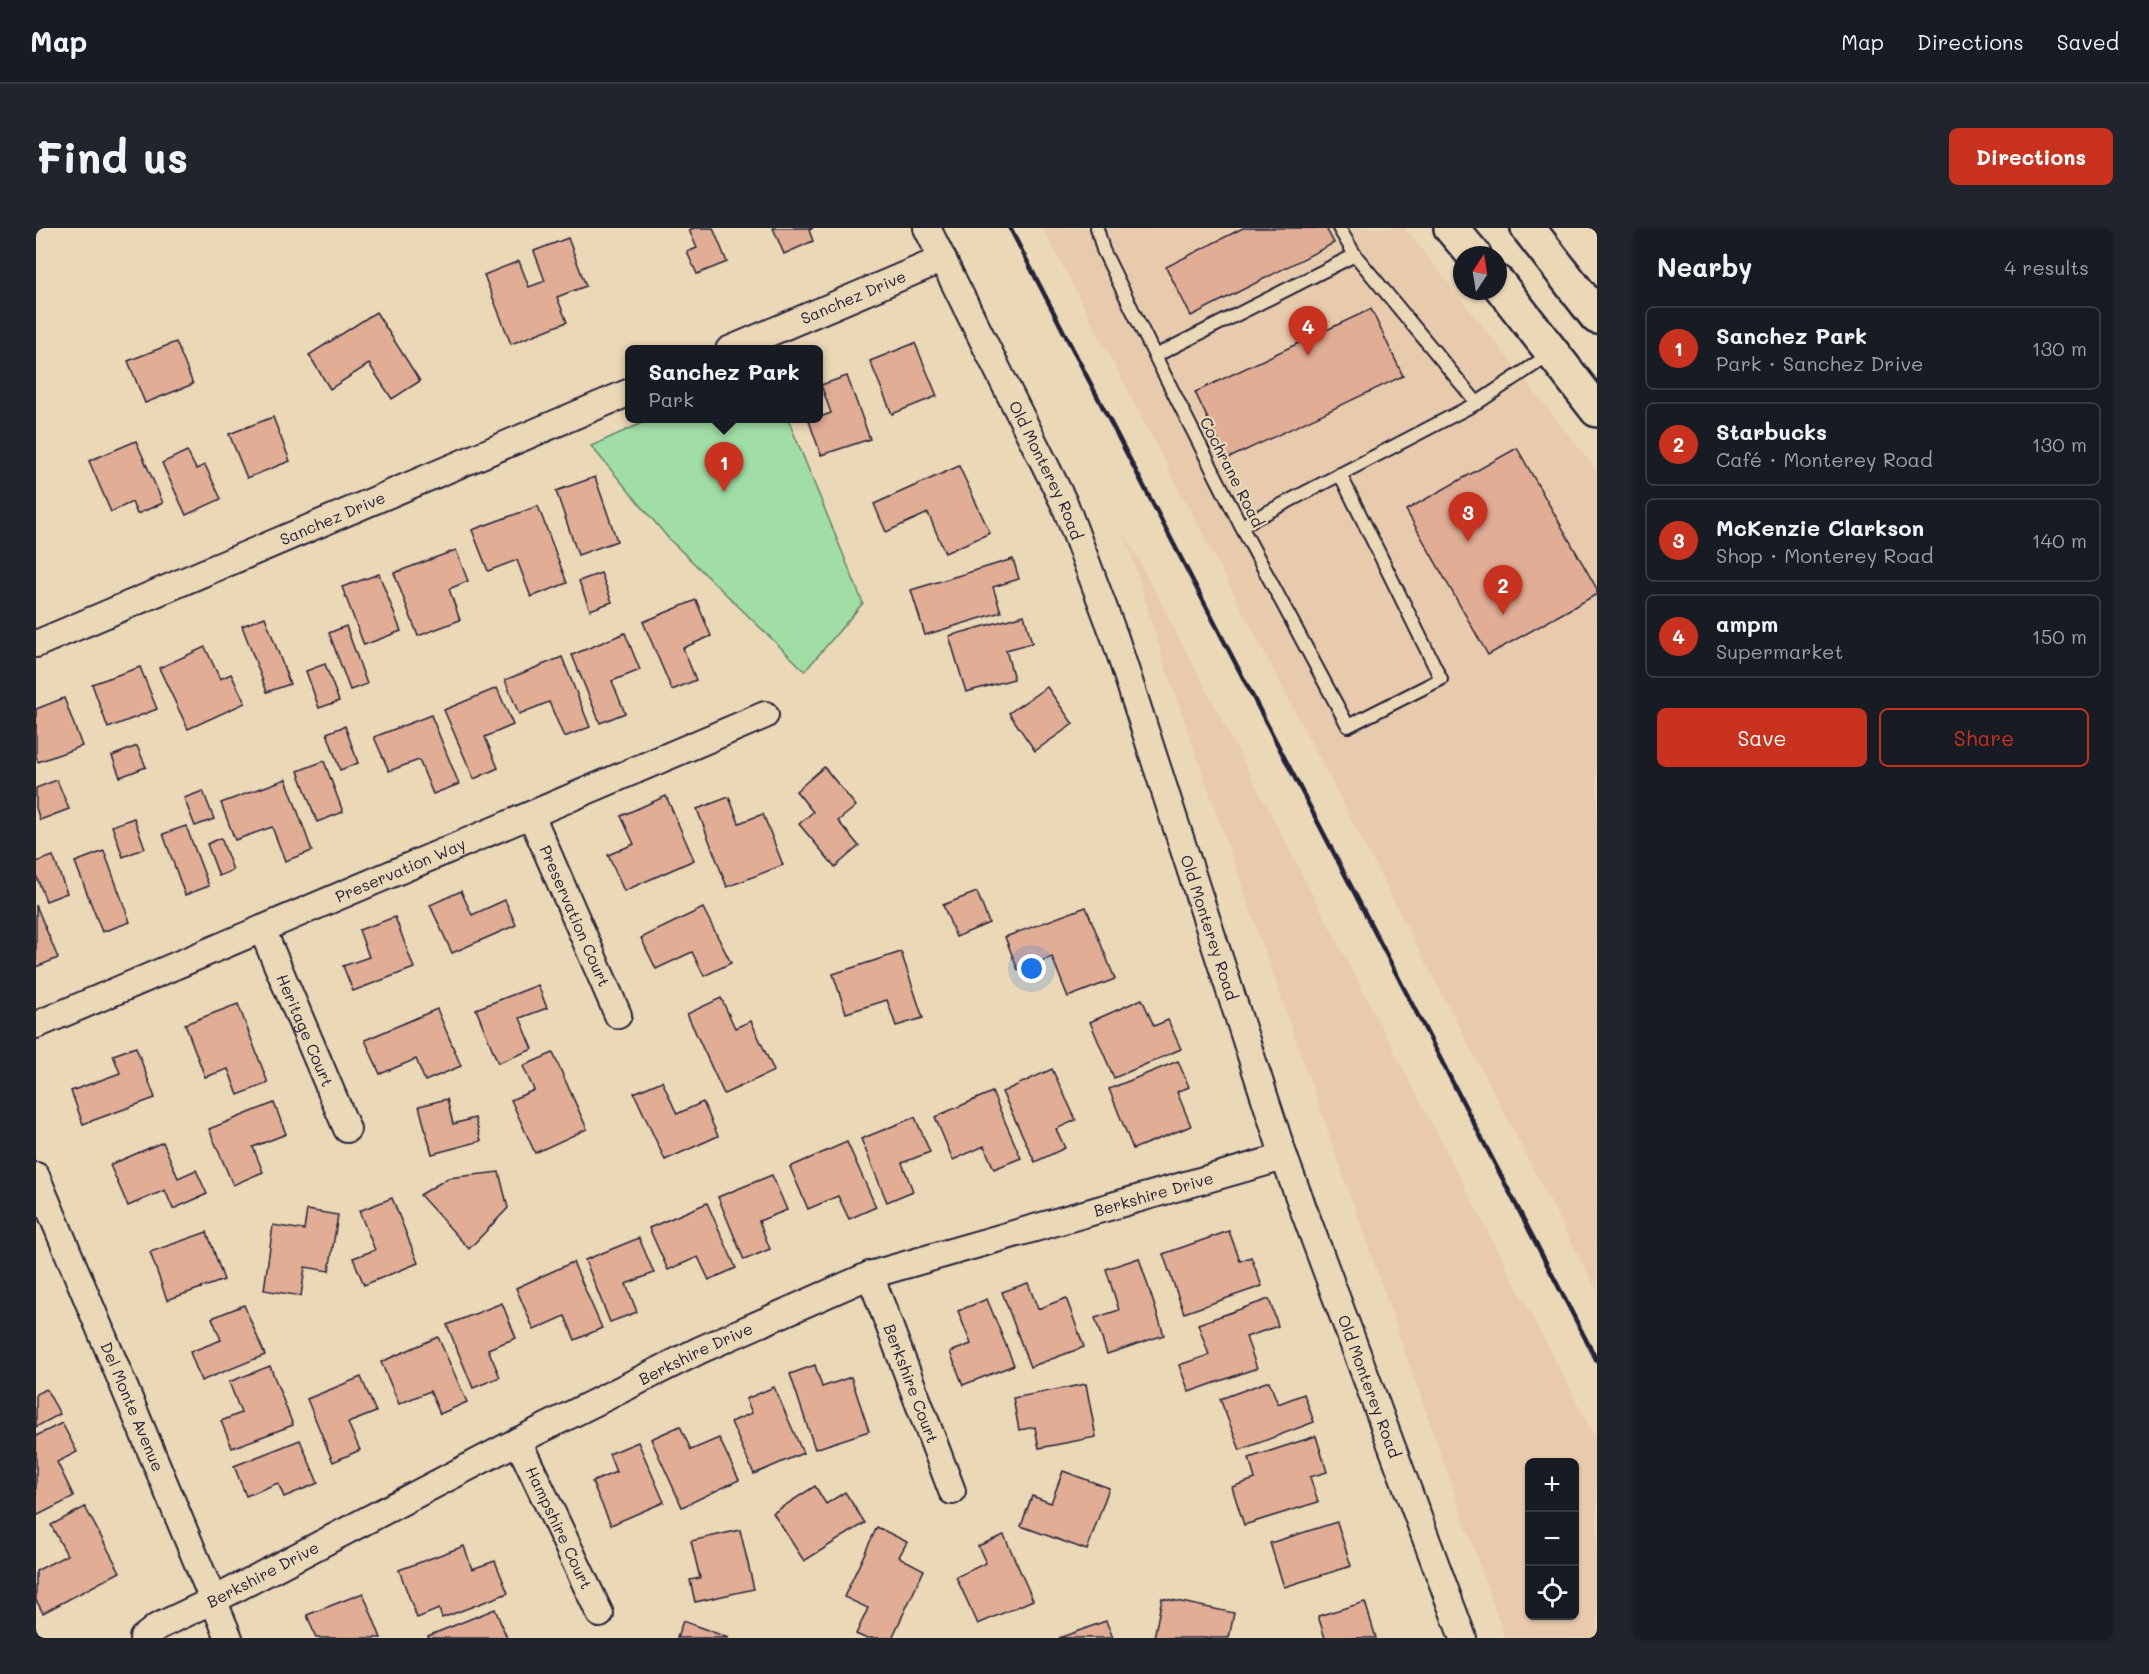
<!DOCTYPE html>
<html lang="en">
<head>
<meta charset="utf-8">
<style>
  :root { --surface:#171b24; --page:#20242c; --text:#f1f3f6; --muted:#9ea1a6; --line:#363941; --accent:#c8321e }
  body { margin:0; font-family:Mali,sans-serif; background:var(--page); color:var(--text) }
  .controls { position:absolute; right:18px; bottom:18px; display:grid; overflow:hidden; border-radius:9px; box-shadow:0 2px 4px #0004 }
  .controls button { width:54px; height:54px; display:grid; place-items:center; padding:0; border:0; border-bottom:2px solid var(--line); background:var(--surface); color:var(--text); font:30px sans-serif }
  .compass { position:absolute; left:1417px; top:18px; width:54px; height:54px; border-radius:50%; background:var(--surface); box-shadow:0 2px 4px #0004; rotate:12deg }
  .you { position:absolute; left:996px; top:741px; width:21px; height:21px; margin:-15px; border:4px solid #fff; border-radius:50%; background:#1a73e8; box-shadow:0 0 0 9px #1a73e833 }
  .badge { display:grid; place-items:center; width:39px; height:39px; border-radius:50%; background:var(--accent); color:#fff; font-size:20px; font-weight:700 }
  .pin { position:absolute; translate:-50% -50px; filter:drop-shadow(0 2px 3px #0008) }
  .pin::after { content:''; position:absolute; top:32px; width:21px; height:18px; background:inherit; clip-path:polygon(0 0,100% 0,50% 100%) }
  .popup { position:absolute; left:589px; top:117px; width:198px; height:78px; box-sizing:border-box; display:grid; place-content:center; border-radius:9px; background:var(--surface); filter:drop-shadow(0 2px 4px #0005); font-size:20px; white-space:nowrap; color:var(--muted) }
  .popup b { font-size:22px; color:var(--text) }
  .popup::after { content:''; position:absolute; left:50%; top:100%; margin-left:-12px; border:12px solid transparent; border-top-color:var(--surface) }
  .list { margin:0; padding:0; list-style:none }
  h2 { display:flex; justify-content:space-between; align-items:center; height:78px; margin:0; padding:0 24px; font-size:26px }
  h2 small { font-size:20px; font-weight:400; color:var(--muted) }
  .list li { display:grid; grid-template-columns:39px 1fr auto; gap:18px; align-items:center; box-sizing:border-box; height:84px; margin:0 12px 12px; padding:0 12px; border:2px solid var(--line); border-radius:9px }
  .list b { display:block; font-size:22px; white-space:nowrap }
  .list p { margin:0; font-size:20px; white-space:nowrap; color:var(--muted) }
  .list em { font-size:20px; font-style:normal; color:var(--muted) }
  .actions { display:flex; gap:12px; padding:18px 24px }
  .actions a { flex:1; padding:14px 0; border:2px solid var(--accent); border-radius:9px; text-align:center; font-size:21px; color:var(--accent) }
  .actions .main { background:var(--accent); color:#fff }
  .icon { flex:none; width:33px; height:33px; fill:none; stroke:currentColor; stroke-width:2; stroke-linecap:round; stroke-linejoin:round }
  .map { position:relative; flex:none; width:1561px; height:1410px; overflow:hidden; border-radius:9px }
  header { display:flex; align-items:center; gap:36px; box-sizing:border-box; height:84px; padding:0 30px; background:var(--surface); border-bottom:2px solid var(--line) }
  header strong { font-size:28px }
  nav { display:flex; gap:33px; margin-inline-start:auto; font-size:21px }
  .intro { display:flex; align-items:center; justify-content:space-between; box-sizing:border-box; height:144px; padding:0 36px }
  h1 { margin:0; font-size:42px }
  .button { padding:15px 27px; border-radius:9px; background:var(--accent); color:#fff; font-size:21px; font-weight:700 }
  main { display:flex; gap:36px; padding:0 36px }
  aside { flex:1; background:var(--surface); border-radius:9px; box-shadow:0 2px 4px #0004 }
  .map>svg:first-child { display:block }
  .built { fill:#e8cbac; fill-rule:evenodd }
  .green { fill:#a1dea6; stroke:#628070; stroke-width:1.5 }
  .building { fill:#e1ae95; stroke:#22223b; stroke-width:1.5 }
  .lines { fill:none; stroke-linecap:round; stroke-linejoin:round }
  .lane-casing { stroke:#22223b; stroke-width:16 }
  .street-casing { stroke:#22223b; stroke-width:30 }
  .secondary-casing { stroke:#22223b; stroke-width:38 }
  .lane { stroke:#ebd8b6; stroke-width:12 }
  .street { stroke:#ebd8b6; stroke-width:26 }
  .secondary { stroke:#ebd8b6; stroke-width:33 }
  .rail { stroke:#22223b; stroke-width:4.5 }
  .labels { text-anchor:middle; stroke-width:4.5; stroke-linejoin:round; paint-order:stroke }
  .street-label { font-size:16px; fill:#22223b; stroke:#ebd8b6 }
</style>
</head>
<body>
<header>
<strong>Map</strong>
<nav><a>Map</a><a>Directions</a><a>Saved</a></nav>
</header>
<div class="intro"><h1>Find us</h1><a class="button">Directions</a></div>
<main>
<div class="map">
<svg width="1561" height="1410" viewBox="0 0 1561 1410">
  <rect width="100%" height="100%" fill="#ebd8b6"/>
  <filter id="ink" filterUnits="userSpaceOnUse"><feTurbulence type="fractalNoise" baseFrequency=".0167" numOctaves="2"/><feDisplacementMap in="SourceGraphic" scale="12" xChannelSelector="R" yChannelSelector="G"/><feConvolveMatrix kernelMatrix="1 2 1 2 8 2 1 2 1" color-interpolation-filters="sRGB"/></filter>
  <g filter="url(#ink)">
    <g class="built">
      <polygon points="1007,0 1369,0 1561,243 1561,1063"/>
      <path d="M1090,308L1561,1213V1410H1469L1126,429ZM1494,1234H1538V1388H1494Z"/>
    </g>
    <polygon class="green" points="617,190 752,191 827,375 769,443 633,311 555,218"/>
    <g class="building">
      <polygon points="658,0 677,0 691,34 661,46 651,24 661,20 653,2"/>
      <polygon points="737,0 777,0 773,2 777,13 748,26"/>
      <polygon points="1207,0 1290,0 1298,15 1155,88 1130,39"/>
      <polygon points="532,10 550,58 521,69 531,94 475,116 448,47 483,33 493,59 509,53 498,23"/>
      <polygon points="1335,81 1367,148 1191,231 1159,164"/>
      <polygon points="340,84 384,153 356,171 333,136 294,161 273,127"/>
      <polygon points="140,114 157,156 109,175 92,133"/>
      <polygon points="879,115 901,168 856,186 834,133"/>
      <polygon points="811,148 834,211 785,227 773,193 795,185 785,157"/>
      <polygon points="237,189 254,233 211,250 193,206"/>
      <polygon points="100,213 127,275 101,286 96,274 75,284 53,233"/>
      <polygon points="1481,220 1561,361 1561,366 1452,427 1370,282"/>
      <polygon points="151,223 160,241 169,237 185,271 150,287 126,235"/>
      <polygon points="923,238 954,305 909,325 892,285 850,304 838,276"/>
      <polygon points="559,249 581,313 542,327 520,263"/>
      <polygon points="502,278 531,355 495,369 481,332 452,343 436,302"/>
      <polygon points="420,322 432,353 413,361 424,392 382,408 358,345"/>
      <polygon points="977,331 983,351 957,359 965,384 889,407 875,362"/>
      <polygon points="565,345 576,374 554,382 543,353"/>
      <polygon points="343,346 365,403 328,417 306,359"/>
      <polygon points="660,372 675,408 647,420 660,452 636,462 607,394"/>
      <polygon points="988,387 996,415 970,422 978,451 930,464 913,408"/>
      <polygon points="229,389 254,456 231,464 206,398"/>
      <polygon points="310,398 331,456 314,462 293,405"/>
      <polygon points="589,405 604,442 576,453 589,485 564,495 536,427"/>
      <polygon points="169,419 184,451 195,446 209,475 152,501 123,440"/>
      <polygon points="526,429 554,499 528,509 513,474 483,486 469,452"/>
      <polygon points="289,436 303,473 283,480 270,443"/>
      <polygon points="104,439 121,481 72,500 56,456"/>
      <polygon points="1011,459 1037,496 999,523 973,485"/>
      <polygon points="461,460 477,497 449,509 462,540 438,551 408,482"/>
      <polygon points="28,470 46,518 2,534 0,528 0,481"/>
      <polygon points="395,487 423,556 397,566 383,532 353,543 338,509"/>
      <polygon points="309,498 322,535 304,542 291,505"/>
      <polygon points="101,518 110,539 84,549 76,528"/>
      <polygon points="288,533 307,584 281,594 262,543"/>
      <polygon points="788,539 820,578 802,593 823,618 799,639 763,596 777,584 760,563"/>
      <polygon points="250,551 276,623 249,633 236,599 199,612 185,575"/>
      <polygon points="21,552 33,581 4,592 0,580 0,560"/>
      <polygon points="167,563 178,591 159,598 148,570"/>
      <polygon points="630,568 658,632 588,663 572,627 598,616 585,588"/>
      <polygon points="693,569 703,595 727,586 747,637 691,659 661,581"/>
      <polygon points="98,590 109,620 87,629 76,598"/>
      <polygon points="150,598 173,658 149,667 127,606"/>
      <polygon points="185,610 197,642 183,648 171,616"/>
      <polygon points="68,623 94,694 66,704 39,634"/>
      <polygon points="17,628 31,665 10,673 0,647 0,634"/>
      <polygon points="425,663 436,687 469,672 480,697 416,725 394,677"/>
      <polygon points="941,664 953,695 920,709 907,677"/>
      <polygon points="0,677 22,730 0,739"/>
      <polygon points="1050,679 1079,751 1032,769 1016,729 982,742 969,709"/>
      <polygon points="667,680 695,735 668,748 656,724 620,741 605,710"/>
      <polygon points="359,689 378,740 317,763 307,738 333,729 323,702"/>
      <polygon points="865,724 887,790 860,798 851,772 810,785 797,746"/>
      <polygon points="502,757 511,780 484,790 497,821 462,835 440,781"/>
      <polygon points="685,770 699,800 715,793 738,843 688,866 651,786"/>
      <polygon points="1106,771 1118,798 1132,792 1145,821 1078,850 1054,794"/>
      <polygon points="202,776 232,855 202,867 192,841 169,849 149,796"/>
      <polygon points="401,781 425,838 389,853 380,831 344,846 329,812"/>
      <polygon points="100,819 119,870 47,896 35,863 84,845 77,827"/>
      <polygon points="517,825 551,901 499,925 475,872 498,862 487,838"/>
      <polygon points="1142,833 1153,859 1141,864 1155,898 1097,921 1073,861"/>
      <polygon points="1016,841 1040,892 1020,901 1029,920 999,934 966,864"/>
      <polygon points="626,853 641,886 667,874 682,908 629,932 598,865"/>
      <polygon points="956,864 985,930 958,941 948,918 917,932 899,889"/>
      <polygon points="411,871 417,896 439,890 445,913 396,926 383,878"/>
      <polygon points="238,875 250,906 217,919 227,944 197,957 173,901"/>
      <polygon points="879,889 894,924 866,935 877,963 851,974 825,911"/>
      <polygon points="127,914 142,950 160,942 171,966 137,981 129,962 92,978 74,937"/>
      <polygon points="811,914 840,979 813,991 802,968 772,981 754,939"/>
      <polygon points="463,944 472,980 433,1021 384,967 412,950"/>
      <polygon points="736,947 751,982 723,993 734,1021 708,1032 682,969"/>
      <polygon points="356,970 382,1035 328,1057 317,1030 339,1022 323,983"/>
      <polygon points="671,975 700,1040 673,1052 662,1029 632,1042 613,1000"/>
      <polygon points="271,982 302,987 293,1043 269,1039 265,1068 228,1062 237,997 268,1002"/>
      <polygon points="1193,1003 1204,1033 1215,1029 1226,1058 1148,1085 1127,1026"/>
      <polygon points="171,1004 188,1052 131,1072 114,1024"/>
      <polygon points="603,1010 618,1045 590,1056 601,1084 574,1094 549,1032"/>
      <polygon points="1103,1030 1128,1107 1071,1126 1059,1090 1083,1082 1070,1041"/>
      <polygon points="537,1034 566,1100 539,1112 529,1088 498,1102 480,1060"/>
      <polygon points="992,1055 1002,1081 1030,1070 1048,1119 994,1139 966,1064"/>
      <polygon points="951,1071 978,1137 927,1157 914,1124 935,1116 922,1083"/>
      <polygon points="1233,1071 1242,1098 1210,1109 1221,1140 1153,1164 1143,1137 1173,1127 1162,1096"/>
      <polygon points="466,1075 480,1110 452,1121 464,1149 437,1160 411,1097"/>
      <polygon points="208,1077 229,1127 165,1153 154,1124 185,1112 176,1090"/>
      <polygon points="402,1109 431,1174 404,1186 394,1163 363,1176 345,1134"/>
      <polygon points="779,1137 786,1159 815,1149 833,1203 779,1221 754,1146"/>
      <polygon points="234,1138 257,1197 196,1220 185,1193 205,1185 193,1154"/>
      <polygon points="325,1149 340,1184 312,1195 324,1222 297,1234 271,1171"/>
      <polygon points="1233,1153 1242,1176 1268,1166 1278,1194 1204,1222 1184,1171"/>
      <polygon points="1050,1156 1060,1209 1003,1220 999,1199 983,1202 977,1170"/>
      <polygon points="738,1159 767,1225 718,1246 695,1194 716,1185 710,1171"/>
      <polygon points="10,1161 24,1186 0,1199 0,1166"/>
      <polygon points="26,1195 41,1224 21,1234 38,1269 0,1288 0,1208"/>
      <polygon points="644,1198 655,1222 683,1210 703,1252 646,1279 615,1211"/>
      <polygon points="1280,1208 1291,1244 1274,1249 1282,1274 1208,1297 1196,1259 1219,1251 1213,1230"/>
      <polygon points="264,1212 282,1255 248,1269 242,1255 210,1268 198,1238"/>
      <polygon points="602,1214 628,1274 575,1297 556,1254 580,1244 573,1226"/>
      <polygon points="1027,1243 1073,1260 1051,1322 985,1298 996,1268 1015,1275"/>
      <polygon points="779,1258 790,1276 809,1264 829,1295 768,1333 737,1285"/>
      <polygon points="49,1279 84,1344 7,1385 0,1372 0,1343 31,1327 15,1297"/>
      <polygon points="1301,1294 1315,1338 1248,1359 1234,1315"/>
      <polygon points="841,1299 871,1314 863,1329 888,1342 856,1410 829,1410 820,1406 832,1380 808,1369"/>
      <polygon points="704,1302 718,1361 659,1374 654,1352 664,1350 655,1313"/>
      <polygon points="968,1307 997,1372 942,1396 920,1349 950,1335 942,1318"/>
      <polygon points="428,1318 436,1341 459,1333 472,1365 406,1390 403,1381 381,1390 363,1342"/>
      <polygon points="327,1365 345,1410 280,1410 271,1387"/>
      <polygon points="1126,1370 1198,1385 1193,1410 1118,1410"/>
      <polygon points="1329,1374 1340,1410 1289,1410 1282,1388"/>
      <polygon points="459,1381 471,1410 393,1410 392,1408"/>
      <polygon points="647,1393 693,1410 641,1410"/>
      <polygon points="1070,1393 1077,1410 1023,1410"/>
    </g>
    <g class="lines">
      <g class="lane-casing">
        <g id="lane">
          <polyline points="1061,0 1067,22 1119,128 1205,298 1312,498 1405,451 1304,246"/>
          <polyline points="1303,0 1319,27 1441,175"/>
          <polyline points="1119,128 1319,27"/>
          <polyline points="1205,298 1441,175 1516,125"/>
        </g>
      </g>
      <g class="street-casing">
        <g id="street">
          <path id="s1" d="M891,0L1029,277L1079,410L1248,929L1427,1410"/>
          <path id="s2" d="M693,122L907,31"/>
          <path id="s3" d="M0,416L594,164"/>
          <path id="s4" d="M495,587L582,787"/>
          <path id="s5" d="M226,701L311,901"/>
          <path id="s6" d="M0,797L729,487"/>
          <path id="s7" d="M0,948L193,1410"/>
          <path id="s8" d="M834,1047L916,1263"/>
          <path id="s9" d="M482,1213L564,1386"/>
          <path id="s10" d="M107,1410L121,1399L178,1372L482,1213L664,1122L834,1047L1248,929"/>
        </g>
      </g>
      <g class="secondary-casing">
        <g id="secondary">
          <polyline points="1415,0 1438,27"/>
          <polyline points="1492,0 1561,89"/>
          <polyline points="1462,55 1561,182"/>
        </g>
      </g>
      <use href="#lane" class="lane"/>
      <use href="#street" class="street"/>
      <use href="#secondary" class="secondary"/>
      <polyline class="rail" points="974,0 1561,1133"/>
    </g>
  </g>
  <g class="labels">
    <g class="street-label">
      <text dy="6" stroke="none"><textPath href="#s2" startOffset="135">Sanchez Drive</textPath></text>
      <text dy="6" stroke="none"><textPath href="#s1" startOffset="270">Old Monterey Road</textPath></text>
      <text transform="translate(1196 244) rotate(63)" y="6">Cochrane Road</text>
      <text dy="6" stroke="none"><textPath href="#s3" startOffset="322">Sanchez Drive</textPath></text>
      <text dy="6" stroke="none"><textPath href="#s6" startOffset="396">Preservation Way</textPath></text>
      <text dy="6" stroke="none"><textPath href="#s4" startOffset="110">Preservation Court</textPath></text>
      <text dy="6" stroke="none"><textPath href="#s1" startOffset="756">Old Monterey Road</textPath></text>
      <text dy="6" stroke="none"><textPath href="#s5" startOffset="110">Heritage Court</textPath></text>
      <text dy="6" stroke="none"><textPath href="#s10" startOffset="1108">Berkshire Drive</textPath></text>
      <text dy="6" stroke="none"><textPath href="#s10" startOffset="622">Berkshire Drive</textPath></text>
      <text dy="6" stroke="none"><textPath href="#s8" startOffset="116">Berkshire Court</textPath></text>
      <text dy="6" stroke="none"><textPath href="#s1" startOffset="1242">Old Monterey Road</textPath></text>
      <text dy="6" stroke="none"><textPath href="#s7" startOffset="250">Del Monte Avenue</textPath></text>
      <text dy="6" stroke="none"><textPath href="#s9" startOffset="96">Hampshire Court</textPath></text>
      <text dy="6" stroke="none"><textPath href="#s10" startOffset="136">Berkshire Drive</textPath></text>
    </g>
  </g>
</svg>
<div class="controls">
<button>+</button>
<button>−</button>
<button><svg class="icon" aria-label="locate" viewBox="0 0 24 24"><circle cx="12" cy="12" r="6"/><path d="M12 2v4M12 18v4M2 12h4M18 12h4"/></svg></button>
</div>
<svg class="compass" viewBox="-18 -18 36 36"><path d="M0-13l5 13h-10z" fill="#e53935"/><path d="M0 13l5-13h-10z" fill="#9ea1a6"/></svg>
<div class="you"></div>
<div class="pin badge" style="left:688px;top:264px">1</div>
<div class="popup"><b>Sanchez Park</b>Park</div>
<div class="pin badge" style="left:1467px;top:387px">2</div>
<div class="pin badge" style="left:1432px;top:314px">3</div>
<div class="pin badge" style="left:1272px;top:128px">4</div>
</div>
<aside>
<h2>Nearby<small>4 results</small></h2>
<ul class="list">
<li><span class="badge">1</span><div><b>Sanchez Park</b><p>Park · Sanchez Drive</p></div><em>130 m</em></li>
<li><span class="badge">2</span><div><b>Starbucks</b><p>Café · Monterey Road</p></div><em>130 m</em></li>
<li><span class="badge">3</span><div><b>McKenzie Clarkson</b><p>Shop · Monterey Road</p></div><em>140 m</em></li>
<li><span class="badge">4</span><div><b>ampm</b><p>Supermarket</p></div><em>150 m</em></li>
</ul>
<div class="actions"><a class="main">Save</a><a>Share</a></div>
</aside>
</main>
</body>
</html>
